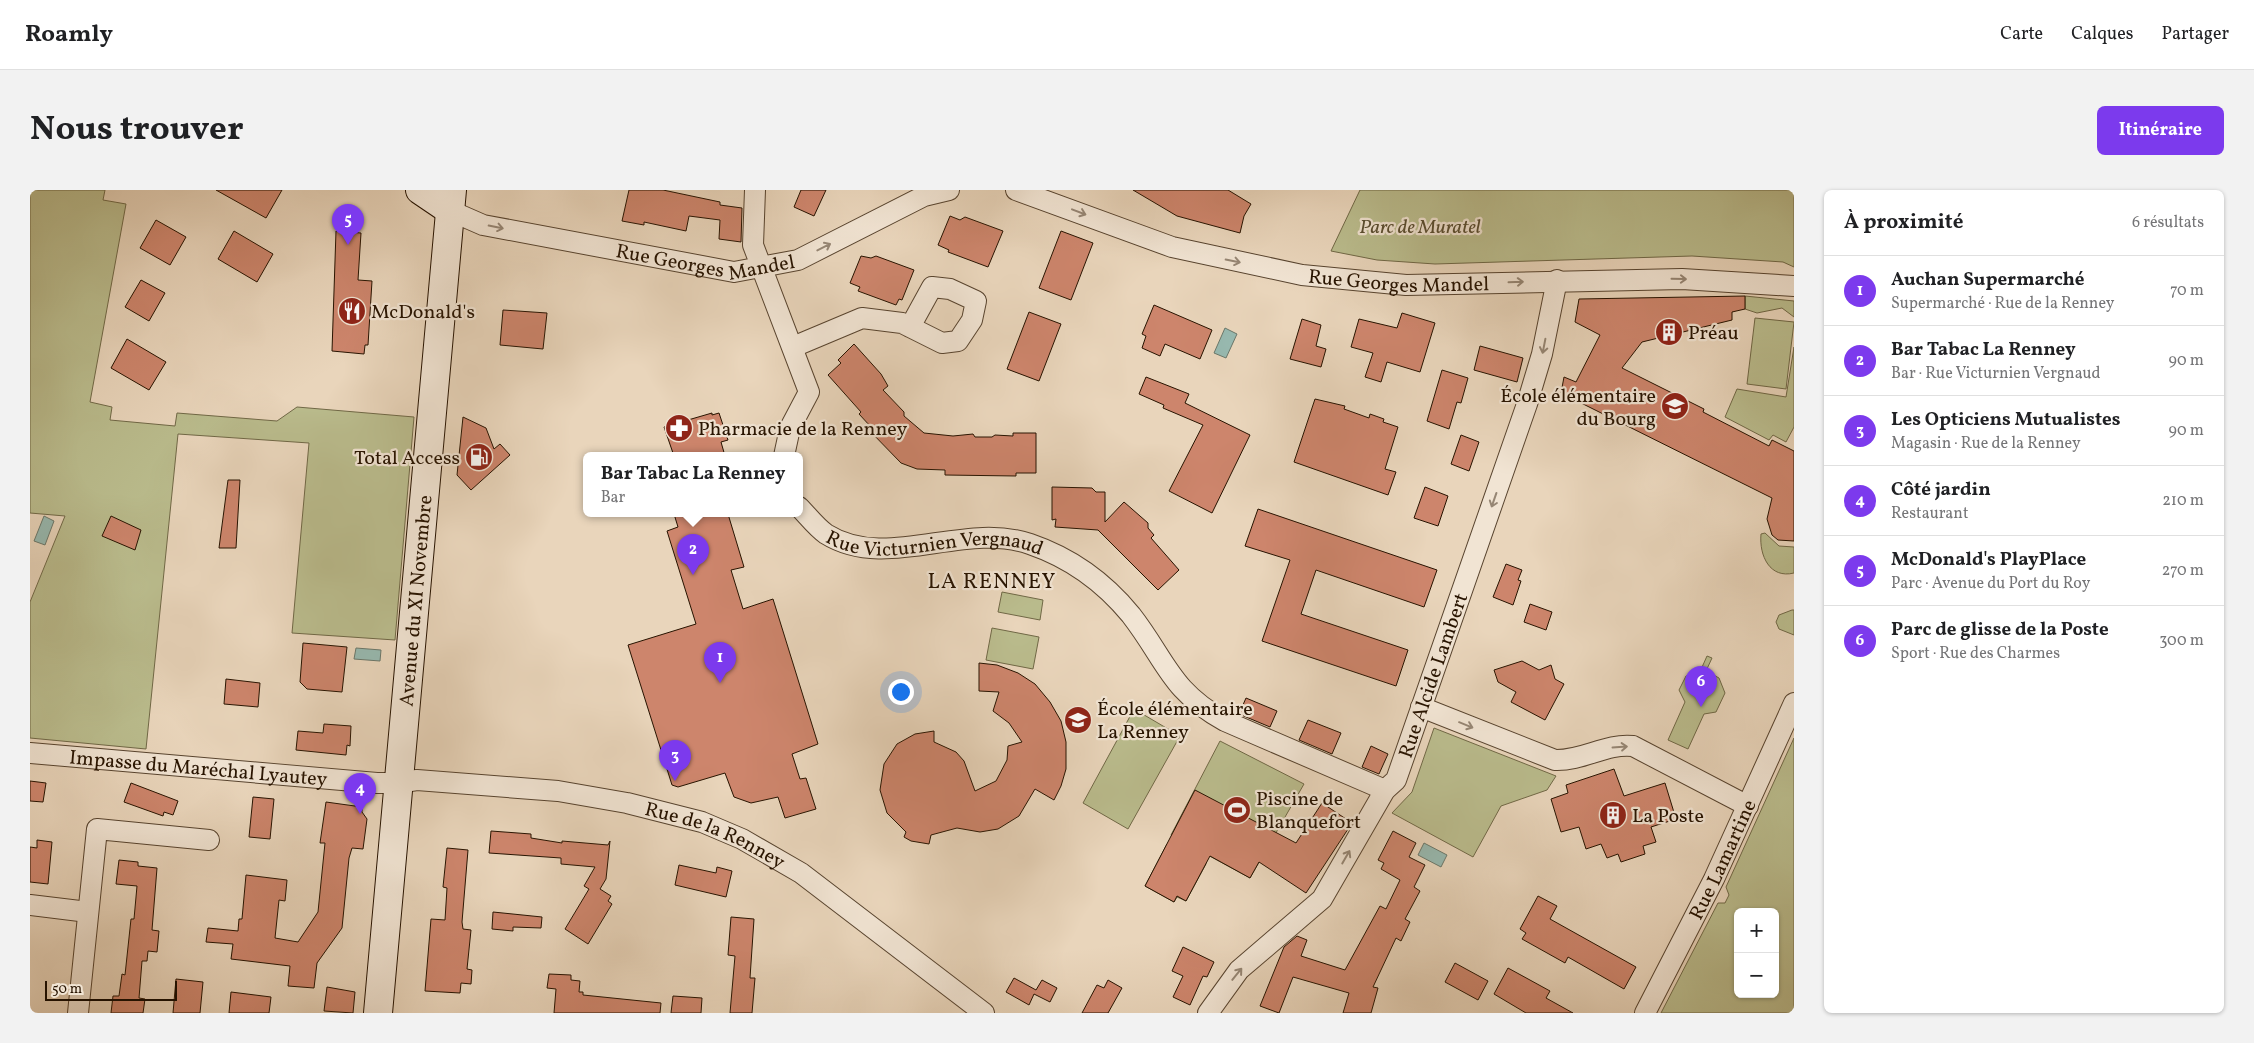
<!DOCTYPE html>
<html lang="fr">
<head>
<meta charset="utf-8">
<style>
  :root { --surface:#fff; --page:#f2f2f2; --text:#202124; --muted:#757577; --line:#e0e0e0; --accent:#7c3aed }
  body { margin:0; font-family:Vollkorn,serif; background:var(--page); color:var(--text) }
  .controls { position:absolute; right:15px; bottom:15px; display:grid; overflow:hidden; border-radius:8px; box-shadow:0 1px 4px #0004 }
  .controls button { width:45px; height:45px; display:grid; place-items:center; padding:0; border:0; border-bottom:1px solid var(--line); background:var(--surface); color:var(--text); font:25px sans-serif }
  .scale { position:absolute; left:15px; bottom:12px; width:132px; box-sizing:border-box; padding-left:5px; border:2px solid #271300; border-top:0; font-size:14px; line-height:18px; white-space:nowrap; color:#271300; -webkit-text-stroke:4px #f1e4d3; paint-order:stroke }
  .you { position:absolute; left:870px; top:501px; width:18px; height:18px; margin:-12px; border:4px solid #fff; border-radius:50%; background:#1a73e8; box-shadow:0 0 0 8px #1a73e833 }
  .badge { display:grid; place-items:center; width:32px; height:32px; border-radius:50%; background:var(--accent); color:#fff; font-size:16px; font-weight:700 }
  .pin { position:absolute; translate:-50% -41px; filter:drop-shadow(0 1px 2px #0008) }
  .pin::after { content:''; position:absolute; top:26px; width:18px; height:15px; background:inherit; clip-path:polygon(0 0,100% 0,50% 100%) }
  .popup { position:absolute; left:553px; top:262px; width:220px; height:65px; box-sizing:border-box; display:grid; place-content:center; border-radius:8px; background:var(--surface); filter:drop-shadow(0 1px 4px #0005); font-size:16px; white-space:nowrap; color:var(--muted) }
  .popup b { font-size:19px; color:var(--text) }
  .popup::after { content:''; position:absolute; left:50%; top:100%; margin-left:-10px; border:10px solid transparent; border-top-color:var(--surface) }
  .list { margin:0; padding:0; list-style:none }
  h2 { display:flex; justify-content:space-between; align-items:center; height:65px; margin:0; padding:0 20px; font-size:21px }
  h2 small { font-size:16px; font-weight:400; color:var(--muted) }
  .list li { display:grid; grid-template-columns:32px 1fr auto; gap:15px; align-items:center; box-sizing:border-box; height:70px; padding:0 20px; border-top:1px solid var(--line) }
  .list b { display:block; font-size:19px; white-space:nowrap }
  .list p { margin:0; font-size:16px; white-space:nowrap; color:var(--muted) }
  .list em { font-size:16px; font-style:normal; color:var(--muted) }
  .map { position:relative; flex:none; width:1764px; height:823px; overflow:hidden; border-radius:8px }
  header { display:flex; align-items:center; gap:30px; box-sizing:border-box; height:70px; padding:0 25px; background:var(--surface); border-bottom:1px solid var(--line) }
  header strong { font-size:24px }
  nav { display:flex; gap:28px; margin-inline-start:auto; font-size:18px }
  .intro { display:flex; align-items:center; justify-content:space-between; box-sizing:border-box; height:120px; padding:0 30px }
  h1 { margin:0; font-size:35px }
  .button { padding:12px 22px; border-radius:8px; background:var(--accent); color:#fff; font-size:18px; font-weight:700 }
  main { display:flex; gap:30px; padding:0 30px }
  aside { flex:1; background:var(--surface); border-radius:8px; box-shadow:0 1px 4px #0004 }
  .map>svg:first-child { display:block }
  .green { fill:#babc8d; stroke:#706846; fill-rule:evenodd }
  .water { fill:#97b9b0; stroke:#6a776a }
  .building { fill:#cd856c; stroke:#271300 }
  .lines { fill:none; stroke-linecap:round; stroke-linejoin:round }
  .street-casing { stroke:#58442f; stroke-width:22 }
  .secondary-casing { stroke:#271300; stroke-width:30 }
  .street { stroke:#f1e4d3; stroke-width:20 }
  .secondary { stroke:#f1e4d3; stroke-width:28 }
  .oneway { stroke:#968674 }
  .labels { text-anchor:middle; stroke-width:4.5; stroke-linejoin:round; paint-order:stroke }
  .park-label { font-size:20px; font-style:italic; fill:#5a4e31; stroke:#f1e4d3 }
  .street-label { font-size:20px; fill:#271300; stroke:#f1e4d3 }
  .poi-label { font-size:20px; fill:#271300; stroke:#f1e4d3; text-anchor:start }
  .quarter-label { font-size:22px; letter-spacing:1px; fill:#271300; stroke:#f1e4d3 }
</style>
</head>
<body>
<header>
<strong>Roamly</strong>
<nav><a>Carte</a><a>Calques</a><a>Partager</a></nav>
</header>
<div class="intro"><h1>Nous trouver</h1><a class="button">Itinéraire</a></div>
<main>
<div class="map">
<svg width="1764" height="823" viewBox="0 0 1764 823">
  <rect width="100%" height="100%" fill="#e9d5bb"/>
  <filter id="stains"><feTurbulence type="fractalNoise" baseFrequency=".004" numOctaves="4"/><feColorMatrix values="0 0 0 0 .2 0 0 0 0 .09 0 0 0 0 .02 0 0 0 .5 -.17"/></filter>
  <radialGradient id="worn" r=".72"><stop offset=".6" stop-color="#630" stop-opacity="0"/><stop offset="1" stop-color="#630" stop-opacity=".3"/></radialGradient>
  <g class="green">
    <polygon points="0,0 75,0 73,10 96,14 60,212 82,217 80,230 145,236 147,223 247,231 267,217 384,227 365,450 262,443 279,253 148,244 116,559 0,548 0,412 35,326 0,323"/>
    <polygon points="1330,0 1764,0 1764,77 1753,72 1662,66 1405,74 1347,70 1301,61"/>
    <polygon points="1715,106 1764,111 1764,127 1752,118 1727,123 1715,119"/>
    <polygon points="1725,128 1764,132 1756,199 1717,194"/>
    <polygon points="1764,157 1764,237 1756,252 1743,245 1739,250 1695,227 1707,199 1756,207"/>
    <path d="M1735,343L1749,356L1764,357V383C1740,389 1729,366 1731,344Z"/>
    <polygon points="972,402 1013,410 1010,430 968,422"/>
    <polygon points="1762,420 1764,420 1764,445 1749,439 1746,432 1749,425"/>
    <polygon points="962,438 1009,447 1003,479 956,470"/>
    <polygon points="1677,466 1682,468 1676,481 1689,488 1695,503 1686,522 1674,524 1658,559 1638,550 1655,512 1649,500 1656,486 1669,484"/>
    <polygon points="1104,519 1150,546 1098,639 1053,613"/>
    <polygon points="1404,538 1526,586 1517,600 1471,616 1443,667 1362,623 1382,602"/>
    <path d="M1764,548V823H1631L1688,713H1695L1699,705L1696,697ZM1708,722H1745V804H1708Z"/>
    <polygon points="1190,551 1274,594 1220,688 1174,663 1176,674 1156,711 1147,707 1144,712 1115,696 1137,654 1153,652 1141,645"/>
  </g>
  <g class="water">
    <polygon points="1195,138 1207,144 1196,168 1184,163"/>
    <polygon points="14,326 24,331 15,355 4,351"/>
    <polygon points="326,458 351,460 350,471 324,469"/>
    <polygon points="1394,653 1417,665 1411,677 1388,665"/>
  </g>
  <g class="building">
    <polygon points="186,0 252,0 236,28"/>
    <polygon points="599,0 633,0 690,12 690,15 712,18 711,52 689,49 690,30 659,26 656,41 614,32 614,35 592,31"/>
    <polygon points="771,0 796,0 784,26 764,17"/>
    <polygon points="1103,0 1198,0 1221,14 1214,26 1210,43 1147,26"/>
    <polygon points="920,26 930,30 935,27 973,41 958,77 918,62 919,60 908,55"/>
    <polygon points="126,30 156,47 140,75 110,58"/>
    <polygon points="204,41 243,64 227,92 188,69"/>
    <polygon points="306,41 331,43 328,90 342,91 338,155 335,155 334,164 302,161"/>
    <polygon points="1031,41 1063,53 1041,110 1009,98"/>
    <polygon points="831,66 841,68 846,66 884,80 872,110 869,109 866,115 828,101 830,97 820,93"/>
    <polygon points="111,90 135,103 119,131 95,117"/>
    <polygon points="1715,106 1715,119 1702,122 1702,130 1612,152 1592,178 1674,219 1673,222 1739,256 1742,250 1764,261 1764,351 1748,350 1742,345 1737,329 1742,308 1531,203 1534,187 1546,192 1570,145 1545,132 1549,109"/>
    <polygon points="1124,115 1182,140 1170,169 1135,154 1130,166 1112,158 1116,146 1112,144"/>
    <polygon points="473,120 517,123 513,159 470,155"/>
    <polygon points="999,122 1031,134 1009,191 977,179"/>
    <polygon points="1372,123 1405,133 1390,182 1357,172 1351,192 1335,187 1343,163 1321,157 1329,129 1367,138"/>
    <polygon points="1272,129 1291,135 1286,156 1296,159 1291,177 1260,169"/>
    <polygon points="97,149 136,172 119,200 81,178"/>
    <polygon points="824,154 851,184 858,196 853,200 874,222 874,226 894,243 923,246 943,244 945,247 962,247 965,245 983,246 983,243 1006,243 1006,283 986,283 986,286 915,285 915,280 887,279 871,273 838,239 841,237 829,224 831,222 798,185 811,173 808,170"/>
    <polygon points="1450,156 1493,168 1487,192 1444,180"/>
    <polygon points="1412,180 1438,188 1431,213 1427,212 1419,239 1397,231"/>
    <polygon points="1116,187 1159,204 1155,213 1220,245 1182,323 1139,301 1173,235 1133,218 1134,215 1109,204"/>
    <polygon points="1285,209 1315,216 1314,219 1339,228 1340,224 1354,229 1353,232 1368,237 1355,279 1366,282 1358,305 1264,272"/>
    <polygon points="682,223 682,225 689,223 698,250 691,252 695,266 644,266 634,237"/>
    <polygon points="433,227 456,238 464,259 470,254 480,265 441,300 427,285"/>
    <polygon points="1431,245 1449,252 1439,281 1421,274"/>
    <polygon points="198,290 210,290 206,358 189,358"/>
    <polygon points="1022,297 1062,298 1066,302 1075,302 1075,332 1094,312 1118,333 1118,338 1124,345 1121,348 1149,380 1128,400 1068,340 1025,337 1026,329 1022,330"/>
    <polygon points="1395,297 1418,306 1408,336 1384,328"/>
    <polygon points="1228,319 1407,380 1394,417 1286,380 1271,424 1378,460 1366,496 1232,451 1260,370 1215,356"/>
    <polygon points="644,324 698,324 714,377 701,380 713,419 743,409 788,554 762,564 770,589 776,588 786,619 755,628 748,607 721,613 704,607 695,583 648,597 642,595 598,455 666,434 637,341 648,337"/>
    <polygon points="81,326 111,340 105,360 72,346"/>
    <polygon points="1476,374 1492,380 1488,390 1491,391 1483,415 1463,407"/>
    <polygon points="1500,414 1522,422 1516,440 1494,432"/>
    <polygon points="273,453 317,457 312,502 277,499 270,492"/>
    <polygon points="1492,471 1509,480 1521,475 1525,489 1534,494 1515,530 1481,512 1486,502 1468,492 1464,480"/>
    <polygon points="949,473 967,475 988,483 1005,494 1020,512 1031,531 1036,552 1036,579 1031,596 1024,610 1005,599 989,626 968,639 950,642 927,638 901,645 899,654 881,651 874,647 876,642 857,623 850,600 854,574 867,554 885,544 904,541 904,552 926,562 934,571 945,601 966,591 977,570 978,556 992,552 979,533 963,521 969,502 949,501"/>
    <polygon points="196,489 230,493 228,517 194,514"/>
    <polygon points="1216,508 1247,521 1240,537 1209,524"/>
    <polygon points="1278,530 1311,543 1302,564 1269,550"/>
    <polygon points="294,534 321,536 320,556 317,555 316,565 266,560 268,541 293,543"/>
    <polygon points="1341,556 1358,564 1349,584 1332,577"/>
    <polygon points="1584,579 1594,606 1635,593 1646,629 1621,637 1626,652 1613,656 1615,664 1591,672 1588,664 1577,668 1571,654 1556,659 1549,637 1531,642 1521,609 1538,603 1536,595"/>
    <polygon points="0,591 16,593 13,612 0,611"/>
    <polygon points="101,593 148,611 143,625 134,622 133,626 94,612"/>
    <polygon points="1165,600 1266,653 1292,613 1322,633 1276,703 1229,672 1220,688 1180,666 1156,711 1147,706 1144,712 1115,696"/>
    <polygon points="223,607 244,609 240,649 219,647"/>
    <polygon points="296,612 332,617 332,622 337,629 333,659 322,658 319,668 312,738 287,773 284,798 258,796 260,776 201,769 203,754 176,752 178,738 208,741 209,729 212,729 216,685 257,690 255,711 249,710 245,748 268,752 288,722 295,653 290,653"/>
    <polygon points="461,641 501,644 501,648 532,653 532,651 578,655 580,651 576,689 570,699 581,706 578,711 582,714 558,754 535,739 559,699 554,696 565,677 531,674 531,668 459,663"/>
    <polygon points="1363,641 1386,653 1379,667 1395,675 1384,697 1390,701 1375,729 1380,732 1371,751 1366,748 1343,797 1348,798 1341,823 1313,823 1319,803 1263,787 1249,823 1230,816 1254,757 1267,746 1277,750 1271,766 1315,780 1350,716 1356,719 1370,690 1351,679 1354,673 1348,670"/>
    <polygon points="7,650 22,652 18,694 0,692 0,657 7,658"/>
    <polygon points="417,658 438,660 432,732 433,739 441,740 437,779 442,780 441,794 431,793 430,803 395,801 401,729 415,730 417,698 413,697"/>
    <polygon points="89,670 108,672 108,676 127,678 122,740 129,741 127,762 118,761 117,771 112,771 109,808 115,809 113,823 81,823 83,806 89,806 92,784 95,785 101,729 104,729 107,696 86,694"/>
    <polygon points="649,675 686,683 687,677 702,681 696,707 645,695"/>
    <polygon points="1508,706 1527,716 1520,729 1606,777 1594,799 1538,767 1535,773 1492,749 1496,743 1490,739"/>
    <polygon points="463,722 512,727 511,738 483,737 483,741 462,739"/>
    <polygon points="701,727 724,729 720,788 725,788 722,823 700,823 705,766 698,765"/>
    <polygon points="1153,757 1184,772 1177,787 1173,786 1160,815 1143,807 1153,786 1142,781"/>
    <polygon points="1425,773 1458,791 1448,810 1415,792"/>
    <polygon points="1478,778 1520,801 1516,808 1543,823 1496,823 1464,804"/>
    <polygon points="519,784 541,785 541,790 550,791 549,802 553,802 553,805 631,813 630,823 524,823 526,799 517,798"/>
    <polygon points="984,788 1006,800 1012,790 1027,798 1020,812 1004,804 999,815 976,802"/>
    <polygon points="146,789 173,792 170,823 143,823"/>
    <polygon points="1078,790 1092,798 1078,823 1052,823 1067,795 1074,798"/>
    <polygon points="297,797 325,802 323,823 294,821"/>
    <polygon points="201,802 241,807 239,823 199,823"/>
    <polygon points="643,806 672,808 671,823 641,823"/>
  </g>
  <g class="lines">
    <g class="street-casing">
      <g id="street">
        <polyline points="725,0 723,55 779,202 760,238 754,266"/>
        <path id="s1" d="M986,0L1142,57L1272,85L1376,95L1652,89L1764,96"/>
        <path id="s2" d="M421,21L453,35L704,82L768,70L894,6L919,0"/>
        <polyline points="763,157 832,128 872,133 912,153 928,151 942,130 946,111 920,99 902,97 880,137"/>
        <path id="s3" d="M769,317C778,326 786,337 796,344C857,382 933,331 1000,354C1041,368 1074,392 1101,425C1136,470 1140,501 1195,531L1355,600"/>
        <path d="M1391,517L1525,570C1553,571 1576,553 1603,556L1718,616"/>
        <path id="s4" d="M0,563L347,593H367L387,590L528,601L597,613L672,632L712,649L771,683L954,823"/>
        <polyline points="0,715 58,722"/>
        <polyline points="48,823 67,639 179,650"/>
        <path id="s5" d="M1178,823L1209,780L1292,709L1355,600L1366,590L1497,214L1512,164L1527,90"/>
        <path id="s6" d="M1615,823L1684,689L1764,513"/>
      </g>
    </g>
    <g class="secondary-casing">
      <g id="secondary">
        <polyline points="390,0 421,21"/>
        <path id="s7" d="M348,823L422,0"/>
      </g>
    </g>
    <use href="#street" class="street"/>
    <use href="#secondary" class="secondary"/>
  </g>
  <defs><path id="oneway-shaft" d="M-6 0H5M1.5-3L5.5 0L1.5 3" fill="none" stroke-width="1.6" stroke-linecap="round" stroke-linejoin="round" transform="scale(1.25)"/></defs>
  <g class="oneway">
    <use href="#oneway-shaft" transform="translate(1049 22) rotate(21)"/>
    <use href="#oneway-shaft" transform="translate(466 37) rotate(11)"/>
    <use href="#oneway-shaft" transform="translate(794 57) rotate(-27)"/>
    <use href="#oneway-shaft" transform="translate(1203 71) rotate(11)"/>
    <use href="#oneway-shaft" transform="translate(1649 89) rotate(1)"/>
    <use href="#oneway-shaft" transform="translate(1486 92) rotate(-2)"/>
    <use href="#oneway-shaft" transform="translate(1514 156) rotate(101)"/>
    <use href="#oneway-shaft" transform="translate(1464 310) rotate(109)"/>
    <use href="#oneway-shaft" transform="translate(1436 535) rotate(22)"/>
    <use href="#oneway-shaft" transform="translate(1590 557) rotate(-4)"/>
    <use href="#oneway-shaft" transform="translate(1316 667) rotate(-60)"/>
    <use href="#oneway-shaft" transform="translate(1207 784) rotate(-51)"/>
  </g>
  <defs>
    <g id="restaurant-disc" transform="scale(1.4375)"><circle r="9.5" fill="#8f2418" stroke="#f1e4d3"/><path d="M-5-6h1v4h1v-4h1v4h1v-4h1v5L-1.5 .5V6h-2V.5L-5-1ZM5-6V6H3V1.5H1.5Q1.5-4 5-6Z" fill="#fff"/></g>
    <g id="building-disc" transform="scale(1.4375)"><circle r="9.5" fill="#8f2418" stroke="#f1e4d3"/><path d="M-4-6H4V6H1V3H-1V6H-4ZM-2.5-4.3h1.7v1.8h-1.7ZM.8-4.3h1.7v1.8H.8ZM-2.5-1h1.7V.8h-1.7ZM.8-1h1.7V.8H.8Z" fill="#fff"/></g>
    <g id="school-disc" transform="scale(1.4375)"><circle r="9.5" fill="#8f2418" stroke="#f1e4d3"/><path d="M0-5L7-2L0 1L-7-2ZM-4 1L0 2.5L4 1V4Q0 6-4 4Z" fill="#fff"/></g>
    <g id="pharmacy-disc" transform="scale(1.4375)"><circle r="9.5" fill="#8f2418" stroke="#f1e4d3"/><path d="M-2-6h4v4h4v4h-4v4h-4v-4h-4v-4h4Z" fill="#fff"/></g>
    <g id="fuel-disc" transform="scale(1.4375)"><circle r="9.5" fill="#8f2418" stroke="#f1e4d3"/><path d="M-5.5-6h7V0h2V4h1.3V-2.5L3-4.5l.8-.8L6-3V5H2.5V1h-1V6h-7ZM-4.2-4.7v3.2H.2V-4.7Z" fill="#fff"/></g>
    <g id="stadium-disc" transform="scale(1.4375)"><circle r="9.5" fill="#8f2418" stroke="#f1e4d3"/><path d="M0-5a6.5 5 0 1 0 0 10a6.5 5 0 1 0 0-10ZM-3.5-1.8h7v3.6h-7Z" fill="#fff"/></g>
  </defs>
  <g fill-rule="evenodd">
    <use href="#restaurant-disc" x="322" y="121"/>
    <use href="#building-disc" x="1639" y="142"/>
    <use href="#school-disc" x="1645" y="216"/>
    <use href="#pharmacy-disc" x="649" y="238"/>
    <use href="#fuel-disc" x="449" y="267"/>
    <use href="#school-disc" x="1048" y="530"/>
    <use href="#stadium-disc" x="1207" y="620"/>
    <use href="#building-disc" x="1583" y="625"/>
  </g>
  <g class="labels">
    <g class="park-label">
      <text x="1390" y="43">Parc de Muratel</text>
    </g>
    <g class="street-label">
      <text dy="7" stroke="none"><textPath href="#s2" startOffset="261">Rue Georges Mandel</textPath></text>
      <text dy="7" stroke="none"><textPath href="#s1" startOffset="396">Rue Georges Mandel</textPath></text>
      <text dy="7" stroke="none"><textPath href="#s3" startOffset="150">Rue Victurnien Vergnaud</textPath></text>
      <text dy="7" stroke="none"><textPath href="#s7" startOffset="414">Avenue du XI Novembre</textPath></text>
      <text dy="7" stroke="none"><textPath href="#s5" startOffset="414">Rue Alcide Lambert</textPath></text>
      <text dy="7" stroke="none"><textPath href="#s4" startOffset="169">Impasse du Maréchal Lyautey</textPath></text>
      <text dy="7" stroke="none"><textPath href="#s4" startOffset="694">Rue de la Renney</textPath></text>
      <text dy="7" stroke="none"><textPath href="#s6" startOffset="172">Rue Lamartine</textPath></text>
    </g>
    <g class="poi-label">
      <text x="341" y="128">McDonald's</text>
      <text x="1658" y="149">Préau</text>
      <text x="1626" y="212" text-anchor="end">École élémentaire<tspan x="1626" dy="23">du Bourg</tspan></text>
      <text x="668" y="245">Pharmacie de la Renney</text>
      <text x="430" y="274" text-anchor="end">Total Access</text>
      <text x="1067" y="525">École élémentaire<tspan x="1067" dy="23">La Renney</tspan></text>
      <text x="1226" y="615">Piscine de<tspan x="1226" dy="23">Blanquefort</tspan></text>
      <text x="1602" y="632">La Poste</text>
    </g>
    <g class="quarter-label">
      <text x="962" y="398">LA RENNEY</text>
    </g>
  </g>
  <rect width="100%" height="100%" filter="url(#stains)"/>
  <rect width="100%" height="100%" fill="url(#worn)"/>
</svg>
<div class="controls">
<button>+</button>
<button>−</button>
</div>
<div class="scale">50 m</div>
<div class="you"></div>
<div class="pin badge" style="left:690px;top:493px">1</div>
<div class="pin badge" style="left:663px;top:385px">2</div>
<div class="popup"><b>Bar Tabac La Renney</b>Bar</div>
<div class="pin badge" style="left:645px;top:591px">3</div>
<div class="pin badge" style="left:330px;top:624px">4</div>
<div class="pin badge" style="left:318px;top:55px">5</div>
<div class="pin badge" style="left:1671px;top:517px">6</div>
</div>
<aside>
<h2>À proximité<small>6 résultats</small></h2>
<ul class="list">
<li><span class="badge">1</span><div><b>Auchan Supermarché</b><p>Supermarché · Rue de la Renney</p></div><em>70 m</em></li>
<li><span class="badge">2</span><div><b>Bar Tabac La Renney</b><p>Bar · Rue Victurnien Vergnaud</p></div><em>90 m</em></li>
<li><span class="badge">3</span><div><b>Les Opticiens Mutualistes</b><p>Magasin · Rue de la Renney</p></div><em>90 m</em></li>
<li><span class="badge">4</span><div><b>Côté jardin</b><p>Restaurant</p></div><em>210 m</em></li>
<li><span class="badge">5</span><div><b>McDonald's PlayPlace</b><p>Parc · Avenue du Port du Roy</p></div><em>270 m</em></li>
<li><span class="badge">6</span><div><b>Parc de glisse de la Poste</b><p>Sport · Rue des Charmes</p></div><em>300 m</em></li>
</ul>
</aside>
</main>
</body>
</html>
